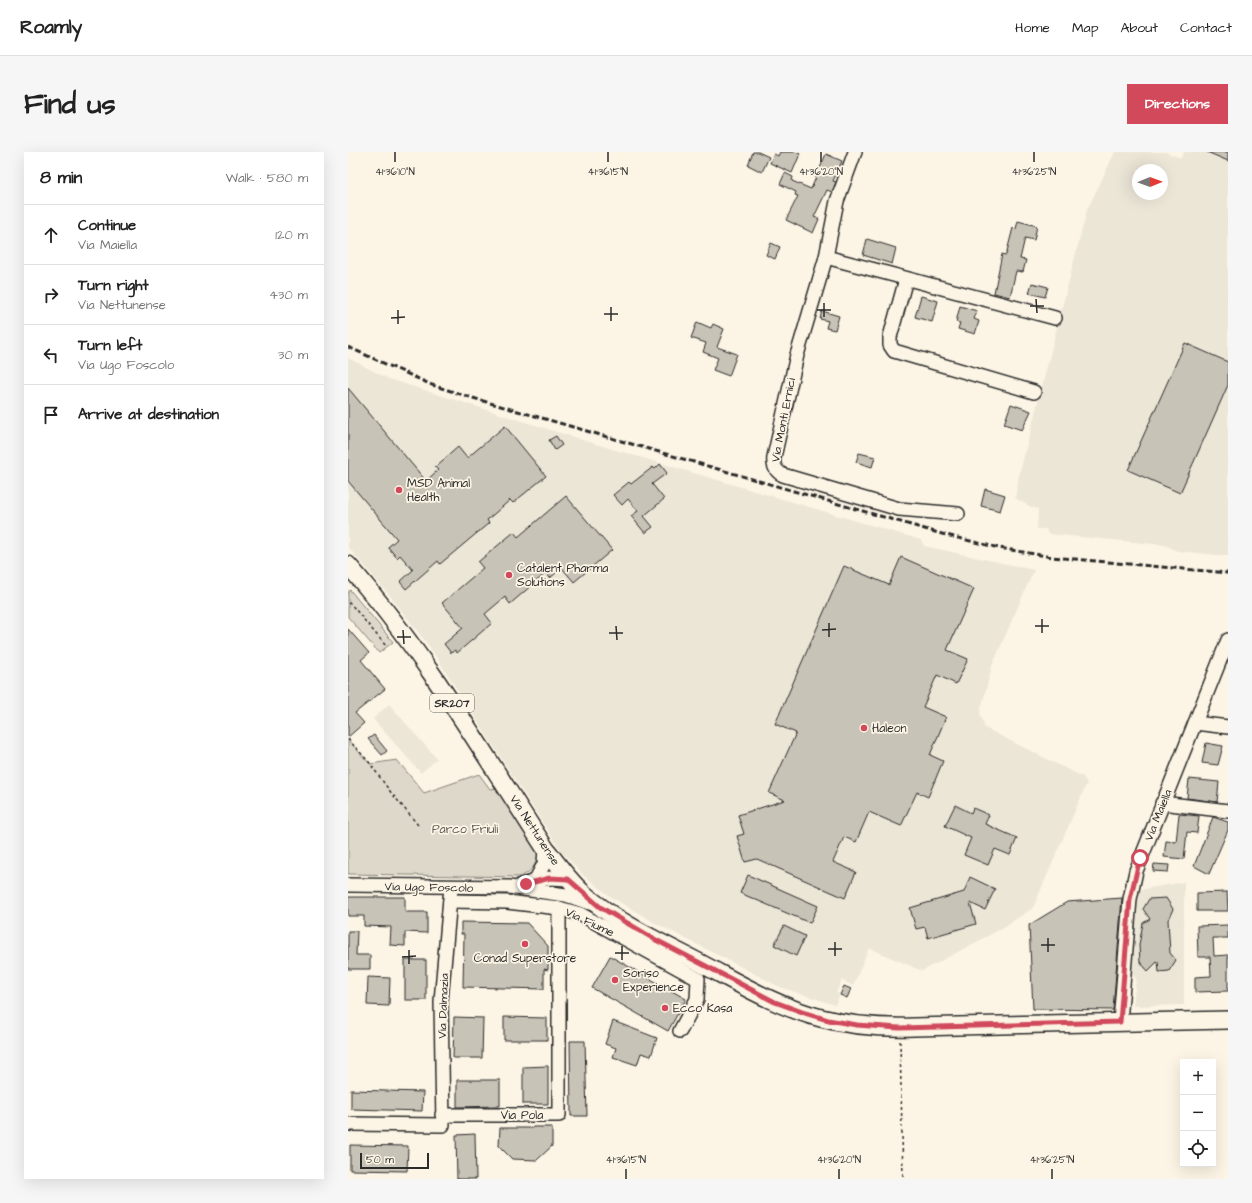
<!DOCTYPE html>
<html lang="en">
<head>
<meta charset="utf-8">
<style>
  :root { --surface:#fff; --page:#f6f6f6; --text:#222; --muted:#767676; --line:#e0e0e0; --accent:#d1495b }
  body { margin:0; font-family:"Architects Daughter",sans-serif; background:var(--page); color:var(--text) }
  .controls { position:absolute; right:12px; bottom:12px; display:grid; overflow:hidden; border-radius:0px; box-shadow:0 4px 16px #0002 }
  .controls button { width:36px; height:36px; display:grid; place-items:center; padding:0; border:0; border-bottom:1px solid var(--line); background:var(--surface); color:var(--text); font:20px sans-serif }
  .compass { position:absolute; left:784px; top:12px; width:36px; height:36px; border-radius:50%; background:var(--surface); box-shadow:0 4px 16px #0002; rotate:89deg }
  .scale { position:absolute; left:12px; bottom:10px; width:69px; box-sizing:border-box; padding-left:4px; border:2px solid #2b2b2b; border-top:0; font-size:11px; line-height:14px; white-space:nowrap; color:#2b2b2b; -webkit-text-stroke:3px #fcf5e5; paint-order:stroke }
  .stop { position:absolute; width:12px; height:12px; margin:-9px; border:3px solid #d1495b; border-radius:50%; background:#fff }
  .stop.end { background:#d1495b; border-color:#fff; box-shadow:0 1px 4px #0008 }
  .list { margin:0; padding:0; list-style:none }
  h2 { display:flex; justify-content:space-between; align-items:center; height:52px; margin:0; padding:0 16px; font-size:17px }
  h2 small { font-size:13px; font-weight:400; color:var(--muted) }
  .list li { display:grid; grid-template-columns:26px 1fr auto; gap:12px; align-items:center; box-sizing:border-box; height:60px; padding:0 16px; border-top:1px solid var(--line) }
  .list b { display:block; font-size:15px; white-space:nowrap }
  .list p { margin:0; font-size:13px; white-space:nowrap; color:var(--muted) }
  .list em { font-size:13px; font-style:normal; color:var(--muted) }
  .icon { flex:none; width:22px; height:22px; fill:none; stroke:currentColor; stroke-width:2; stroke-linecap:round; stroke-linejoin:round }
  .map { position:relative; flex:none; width:880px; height:1027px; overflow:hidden; border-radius:0px }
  header { display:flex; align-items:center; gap:24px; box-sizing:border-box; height:56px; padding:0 20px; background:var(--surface); border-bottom:1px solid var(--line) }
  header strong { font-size:19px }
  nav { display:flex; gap:22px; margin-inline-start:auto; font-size:14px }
  .intro { display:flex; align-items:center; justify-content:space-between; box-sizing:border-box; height:96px; padding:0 24px }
  h1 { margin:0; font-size:28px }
  .button { padding:10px 18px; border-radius:0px; background:var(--accent); color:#fff; font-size:14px; font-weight:700 }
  main { display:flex; gap:24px; padding:0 24px }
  aside { flex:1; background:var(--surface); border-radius:0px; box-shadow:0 4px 16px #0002 }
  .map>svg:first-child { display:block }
  .built { fill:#ece6d7; fill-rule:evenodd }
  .green { fill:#ded8ca; stroke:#84827a }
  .building { fill:#c8c3b7; stroke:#2b2b2b }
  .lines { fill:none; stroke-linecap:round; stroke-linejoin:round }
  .minor-casing { stroke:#2b2b2b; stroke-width:16 }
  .major-casing { stroke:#2b2b2b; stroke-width:20 }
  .path { stroke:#2b2b2b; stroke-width:1.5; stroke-dasharray:3 3; stroke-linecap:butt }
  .minor { stroke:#fcf5e5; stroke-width:13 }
  .major { stroke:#fcf5e5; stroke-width:17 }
  .rail { stroke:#2b2b2b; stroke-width:3; stroke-dasharray:6 3; stroke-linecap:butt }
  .route { stroke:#d1495b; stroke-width:5 }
  .ticks { fill:none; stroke:#2b2b2b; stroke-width:1.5 }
  .poi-dot { fill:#d1495b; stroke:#fcf5e5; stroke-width:1.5 }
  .labels { text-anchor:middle; stroke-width:3.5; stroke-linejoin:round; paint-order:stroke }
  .shield { fill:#fcf5e5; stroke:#6a6863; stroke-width:1 }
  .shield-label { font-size:11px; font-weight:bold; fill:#2b2b2b }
  .street-label { font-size:12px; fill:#2b2b2b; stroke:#fcf5e5 }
  .poi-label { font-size:12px; fill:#2b2b2b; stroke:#fcf5e5; text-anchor:start }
  .park-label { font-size:12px; fill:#585653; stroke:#fcf5e5 }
  .ticks-label { font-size:10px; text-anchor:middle; fill:#2b2b2b; stroke:#fcf5e5; stroke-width:3.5; stroke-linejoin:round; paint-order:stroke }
</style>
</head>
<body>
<header>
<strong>Roamly</strong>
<nav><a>Home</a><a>Map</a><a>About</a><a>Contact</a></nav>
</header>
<div class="intro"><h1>Find us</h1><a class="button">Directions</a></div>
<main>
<aside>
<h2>8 min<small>Walk · 580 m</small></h2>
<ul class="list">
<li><svg class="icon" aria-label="ahead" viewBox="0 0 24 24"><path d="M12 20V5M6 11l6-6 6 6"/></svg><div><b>Continue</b><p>Via Maiella</p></div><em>120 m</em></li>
<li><svg class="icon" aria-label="right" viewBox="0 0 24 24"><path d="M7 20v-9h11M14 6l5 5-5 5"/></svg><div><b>Turn right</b><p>Via Nettunense</p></div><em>430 m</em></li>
<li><svg class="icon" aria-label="left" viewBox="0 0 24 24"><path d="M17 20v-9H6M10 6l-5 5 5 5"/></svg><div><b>Turn left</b><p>Via Ugo Foscolo</p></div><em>30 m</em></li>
<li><svg class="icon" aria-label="arrive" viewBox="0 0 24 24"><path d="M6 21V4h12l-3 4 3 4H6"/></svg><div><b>Arrive at destination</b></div></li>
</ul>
</aside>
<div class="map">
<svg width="880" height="1027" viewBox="0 0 880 1027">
  <rect width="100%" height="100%" fill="#fcf5e5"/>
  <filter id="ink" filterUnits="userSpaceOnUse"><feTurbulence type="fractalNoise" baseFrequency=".025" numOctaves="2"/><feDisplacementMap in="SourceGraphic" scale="8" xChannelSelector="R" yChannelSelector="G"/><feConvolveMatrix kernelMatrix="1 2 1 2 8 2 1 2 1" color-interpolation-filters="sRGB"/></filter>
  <g filter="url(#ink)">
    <g class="built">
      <path d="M767,0H817L833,6L836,0H880V404L829,399L817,393L700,382L698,377H689L690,357L683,355L667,346L671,324L740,54H741ZM790,18H814V42H790Z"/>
      <polygon points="0,206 41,227 241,290 573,388 576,394 686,418 644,514 632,561 637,576 735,625 739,631 685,756 651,778 574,819 521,796 505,834 494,828 488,841 492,842 487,853 432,835 309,772 263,745 235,723 213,699 83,497 43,445 0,395"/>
      <polygon points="41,552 89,607 73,621 25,567"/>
      <polygon points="836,730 836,853 785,854 788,826 782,823 790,738"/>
    </g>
    <g class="green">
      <polygon points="2,438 45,490 31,501 0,465 0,440"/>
      <path d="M0,588L22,612L49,608L76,641L131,622L142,637L152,636L190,696C191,710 185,719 172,725L0,722Z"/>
    </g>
    <g class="building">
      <polygon points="405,0 410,0 421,5 414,20 400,13"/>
      <polygon points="432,0 447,0 452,2 444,21 422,11 426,2 430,4"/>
      <polygon points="859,0 880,0 880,9"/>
      <polygon points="478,2 494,9 485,29 488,30 484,40 479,38 466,65 471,67 465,81 438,68 450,44 447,43 448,40 432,32 437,21 445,25 444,29 463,37"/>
      <polygon points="670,69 689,74 686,88 677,86 672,107 678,108 675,120 668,119 662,145 646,141 654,102 658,103 665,76 668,77"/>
      <polygon points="519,87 548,96 544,112 515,103"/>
      <polygon points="423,91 432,95 427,107 418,103"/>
      <polygon points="684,131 700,135 697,145 681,141"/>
      <polygon points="573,144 590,149 584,170 567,165"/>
      <polygon points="612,154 629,159 626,167 631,169 627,182 610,177 612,171 608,170"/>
      <polygon points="474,159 491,164 487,178 478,176 480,169 472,167"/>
      <polygon points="349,170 363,176 365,172 376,177 369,195 389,202 381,224 365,218 370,206 355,200 358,191 343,186"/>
      <polygon points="837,191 880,210 880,233 832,341 780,318"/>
      <polygon points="0,236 78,329 90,318 87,315 110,295 119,306 157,274 198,324 165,351 162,348 139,368 141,371 92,412 90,409 58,437 52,430 65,418 52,403 49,406 40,395 49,387 0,329"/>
      <polygon points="663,252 683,259 674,278 656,272"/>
      <polygon points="208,284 214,293 207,298 201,288"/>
      <polygon points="511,301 527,305 524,315 508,310"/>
      <polygon points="312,312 319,321 304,332 316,347 296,364 305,375 297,381 283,364 290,359 280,347 274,353 265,343 281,330 283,332 305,315 307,317"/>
      <polygon points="637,337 657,343 652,359 633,354"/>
      <polygon points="218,344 264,398 226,430 214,416 202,426 198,421 162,452 157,445 137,462 144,471 109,501 107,498 103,501 96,492 115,476 94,451 135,416 130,410 166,380 170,385"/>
      <polygon points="553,405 626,437 599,498 620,507 608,532 589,523 575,555 598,565 582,603 595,609 580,645 569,640 553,674 521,660 508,690 496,685 485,710 508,720 497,746 409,707 397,710 389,684 396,682 390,663 437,648 421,641 448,581 427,572 496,414 541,433"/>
      <polygon points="0,477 21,501 13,508 37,537 7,561 16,571 0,585"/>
      <polygon points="26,583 39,599 34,603 20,587"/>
      <polygon points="858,591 875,594 870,613 854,611"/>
      <polygon points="841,627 871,630 869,650 839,646"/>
      <polygon points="607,653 623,661 625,656 641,663 637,672 669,686 662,703 647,697 640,713 616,703 623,686 597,674"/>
      <polygon points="831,662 851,664 849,681 839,680 836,707 816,705 818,689 828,690"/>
      <polygon points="865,665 880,670 880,678 861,722 846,714"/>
      <polygon points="806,712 821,713 820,720 805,719"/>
      <polygon points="400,723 470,754 462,771 392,741"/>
      <polygon points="622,725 647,737 637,758 622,751 628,772 580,786 577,775 568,777 562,756 616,740"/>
      <polygon points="879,740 880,759 849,759 849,741"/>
      <polygon points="0,745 57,745 57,760 79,760 79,781 57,780 57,794 42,793 43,775 16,774 16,764 0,764"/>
      <polygon points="774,746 765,858 685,857 681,773 719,750"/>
      <polygon points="818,746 825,757 820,768 822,801 828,808 821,819 811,820 810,809 800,819 792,810 791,793 795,771 802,767 795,757 801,747"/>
      <polygon points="113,770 179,771 200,794 200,818 196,817 196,837 115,835 116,782 113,782"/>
      <polygon points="880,773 880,786 865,786 866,804 880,803 880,839 847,840 847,825 863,824 862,805 850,805 849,774"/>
      <polygon points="436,774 457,784 448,804 426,793"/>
      <polygon points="0,779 9,779 8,803 22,803 22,817 0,817"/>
      <polygon points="262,804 338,847 320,879 244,836"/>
      <rect x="57" y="808" width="21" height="40"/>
      <polygon points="20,825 42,826 41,854 19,853"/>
      <polygon points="496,834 503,837 499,846 492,843"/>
      <polygon points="106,865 135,866 134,906 105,906"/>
      <polygon points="156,865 199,866 199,888 156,888"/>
      <polygon points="265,869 309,886 303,904 293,901 289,913 265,905 268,896 257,892"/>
      <polygon points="222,889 237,889 239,964 223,964"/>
      <polygon points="200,914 200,952 175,952 175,915"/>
      <polygon points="109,928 152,928 152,954 109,955"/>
      <polygon points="3,938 75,940 74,959 3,957"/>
      <polygon points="185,975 204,975 204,994 189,1008 164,1007 151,994 152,976 184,976"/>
      <polygon points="127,982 128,1027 109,1027 108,983"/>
      <polygon points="2,993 60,994 59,1019 2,1018"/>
    </g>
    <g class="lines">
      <g class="minor-casing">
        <g id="minor">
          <path d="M507,0L489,49L478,105L449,203L426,305C425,313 427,319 435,323L551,357L610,362"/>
          <polyline points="478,105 707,166"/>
          <polyline points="558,127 542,185 542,193 546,199 686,240"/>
          <polyline points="847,571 880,575"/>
          <polyline points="814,651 880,659"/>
          <polyline points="186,731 196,712 197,696"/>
          <polyline points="0,733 161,735 218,743 242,751"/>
          <polyline points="173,733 202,726 220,727"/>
          <polyline points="211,756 232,762 350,827 349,847 332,879"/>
          <polyline points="772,870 782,747 788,719 880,488"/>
          <polyline points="94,963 211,963 211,756 159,750 102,749"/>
          <polyline points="0,972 95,973 93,849 103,735"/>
        </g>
      </g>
      <g class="major-casing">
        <path id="major" d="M0,413C76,500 134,599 197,696C209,712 221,729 236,742C271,772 314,791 354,812C392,832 430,855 473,866C503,874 534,876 566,875L880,868"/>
      </g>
      <g class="path">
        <polyline points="0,452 2,451 38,494"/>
        <polyline points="0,587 21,610 41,638 70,673"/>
        <polyline points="552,889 555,1027"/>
      </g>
      <use href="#minor" class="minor"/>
      <use href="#major" class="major"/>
      <polyline class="rail" points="0,195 84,233 125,246 594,382 651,396 704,405 880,421"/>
    </g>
  </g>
  <g class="lines" filter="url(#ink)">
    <polyline class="route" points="178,732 202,726 220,727 252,755 308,788 427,850 457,861 480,868 509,873 551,876 772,870 782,747 792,706"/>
  </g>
  <path class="ticks" d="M47,0V10M260,0V10M473,0V10M686,0V10M688,147L689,161M476,151V165M682,154H696M263,155V169M50,158V172M469,158H483M256,162H270M43,166L57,165M694,467V481M481,471V485M268,474L269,488M687,474H701M55,478L56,492M474,478L488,477M261,481H275M49,485H63M700,786V800M487,790V804M693,793H707M274,794V808M480,797H494M61,798V812M267,801H281M54,805L68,804M278,1017V1027M491,1017V1027M704,1017V1027"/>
  <g class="poi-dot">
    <circle cx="51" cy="338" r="4"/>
    <circle cx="161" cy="423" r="4"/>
    <circle cx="516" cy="576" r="4"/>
    <circle cx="177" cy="792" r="4"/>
    <circle cx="267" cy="828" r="4"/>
    <circle cx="317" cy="856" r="4"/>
  </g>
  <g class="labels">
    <rect class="shield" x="82" y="542" width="44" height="18" rx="3"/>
    <g class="shield-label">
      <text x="104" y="555">SR207</text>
    </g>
    <g class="street-label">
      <text transform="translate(435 268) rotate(-79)" y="4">Via Monti Ernici</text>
      <text transform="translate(810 663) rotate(-68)" y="4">Via Maiella</text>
      <text transform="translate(187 678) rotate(57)" y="4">Via Nettunense</text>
      <text transform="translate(81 735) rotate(1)" y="4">Via Ugo Foscolo</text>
      <text transform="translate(242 770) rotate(25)" y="4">Via Fiume</text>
      <text transform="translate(95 854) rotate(-88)" y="4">Via Dalmazia</text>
      <text x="174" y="967">Via Pola</text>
    </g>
    <g class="poi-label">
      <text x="59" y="335">MSD Animal<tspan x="59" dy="14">Health</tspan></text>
      <text x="169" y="420">Catalent Pharma<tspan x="169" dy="14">Solutions</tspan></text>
      <text x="524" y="580">Haleon</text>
      <text x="177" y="810" text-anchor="middle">Conad Superstore</text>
      <text x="275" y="825">Soriso<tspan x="275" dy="14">Experience</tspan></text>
      <text x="325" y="860">Ecco Kasa</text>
    </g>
    <g class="park-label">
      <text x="117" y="681">Parco Friuli</text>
    </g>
  </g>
  <g class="ticks-label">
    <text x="47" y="23">41°36'10"N</text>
    <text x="260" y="23">41°36'15"N</text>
    <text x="473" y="23">41°36'20"N</text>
    <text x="686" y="23">41°36'25"N</text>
    <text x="278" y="1011">41°36'15"N</text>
    <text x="491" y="1011">41°36'20"N</text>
    <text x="704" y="1011">41°36'25"N</text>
  </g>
</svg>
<div class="controls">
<button>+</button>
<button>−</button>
<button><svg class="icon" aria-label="locate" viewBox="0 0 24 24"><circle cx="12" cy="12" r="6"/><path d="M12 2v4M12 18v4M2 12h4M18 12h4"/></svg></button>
</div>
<svg class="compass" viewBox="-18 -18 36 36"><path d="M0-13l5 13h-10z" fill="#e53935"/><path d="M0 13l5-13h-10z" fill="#767676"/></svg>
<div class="scale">50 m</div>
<div class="stop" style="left:792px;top:706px"></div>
<div class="stop end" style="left:178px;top:732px"></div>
</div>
</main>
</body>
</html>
